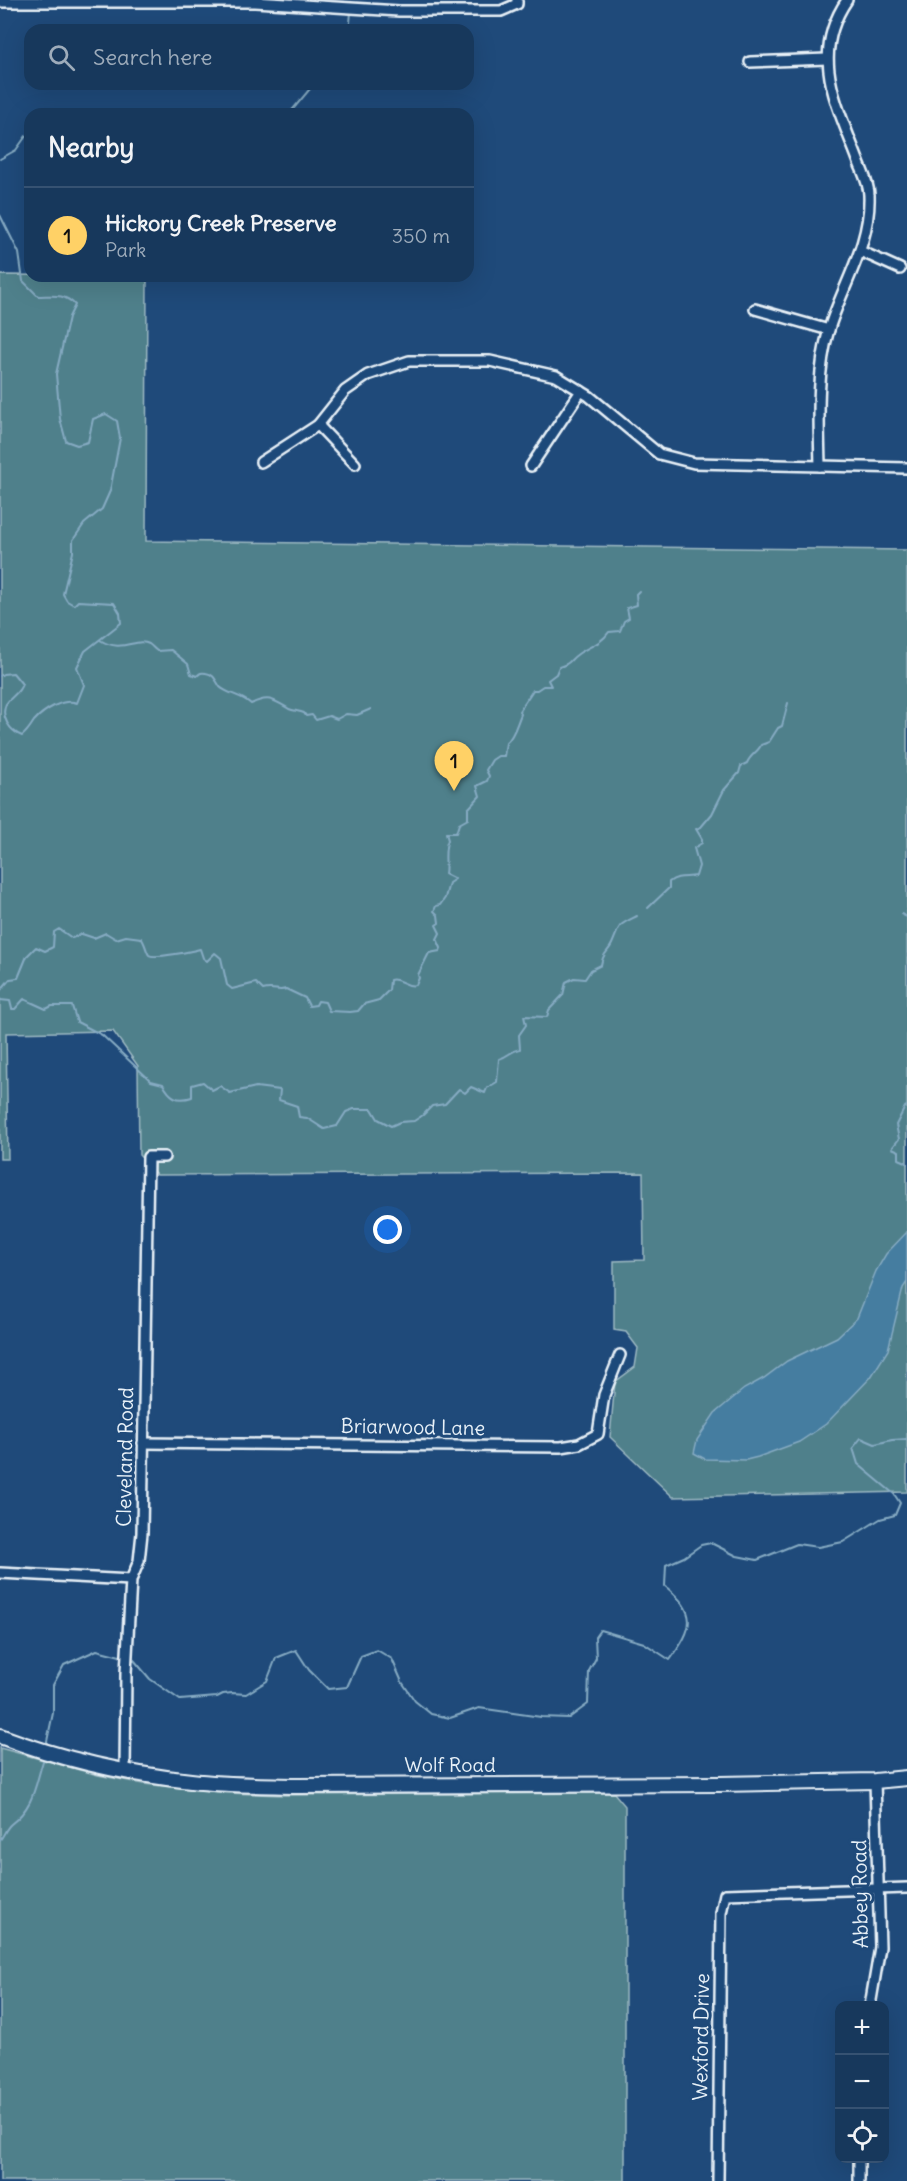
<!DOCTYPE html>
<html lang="en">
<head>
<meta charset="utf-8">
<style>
  :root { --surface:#17385c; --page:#203f62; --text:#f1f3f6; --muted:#9eacbb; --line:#365272; --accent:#ffd166 }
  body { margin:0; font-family:Delius,sans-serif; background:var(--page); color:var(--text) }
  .controls { position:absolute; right:18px; bottom:18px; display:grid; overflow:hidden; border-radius:12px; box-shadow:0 6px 24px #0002 }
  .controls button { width:54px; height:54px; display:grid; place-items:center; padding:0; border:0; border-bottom:2px solid var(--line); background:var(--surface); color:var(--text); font:30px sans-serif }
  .you { position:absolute; left:388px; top:1230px; width:21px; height:21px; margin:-15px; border:4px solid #fff; border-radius:50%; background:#1a73e8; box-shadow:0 0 0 9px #1a73e833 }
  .badge { display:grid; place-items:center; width:39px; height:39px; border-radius:50%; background:var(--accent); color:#111; font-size:20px; font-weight:700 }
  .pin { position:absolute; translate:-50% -50px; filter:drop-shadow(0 2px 3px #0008) }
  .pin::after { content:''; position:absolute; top:32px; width:21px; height:18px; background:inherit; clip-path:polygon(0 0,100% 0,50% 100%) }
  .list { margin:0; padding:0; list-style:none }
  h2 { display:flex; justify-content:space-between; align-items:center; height:78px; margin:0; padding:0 24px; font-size:26px }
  h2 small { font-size:20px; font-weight:400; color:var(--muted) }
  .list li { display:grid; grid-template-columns:39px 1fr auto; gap:18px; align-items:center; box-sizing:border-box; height:96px; padding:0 24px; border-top:2px solid var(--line) }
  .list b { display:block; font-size:22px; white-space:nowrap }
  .list p { margin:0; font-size:20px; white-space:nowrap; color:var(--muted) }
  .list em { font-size:20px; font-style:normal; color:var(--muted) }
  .icon { flex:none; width:33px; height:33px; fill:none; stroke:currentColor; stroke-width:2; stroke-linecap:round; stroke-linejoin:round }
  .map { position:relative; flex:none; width:907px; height:2181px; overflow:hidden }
  .search { position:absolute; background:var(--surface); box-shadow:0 6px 24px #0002; left:24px; top:24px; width:450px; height:66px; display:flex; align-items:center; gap:15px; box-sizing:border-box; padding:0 21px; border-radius:18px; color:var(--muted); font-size:22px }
  .panel { position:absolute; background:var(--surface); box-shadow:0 6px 24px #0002; left:24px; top:108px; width:450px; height:174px; border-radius:18px }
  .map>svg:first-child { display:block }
  .green { fill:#50808b; stroke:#9cb8c2; stroke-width:1.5 }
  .water { fill:#457da0; stroke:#86abc3; stroke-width:1.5 }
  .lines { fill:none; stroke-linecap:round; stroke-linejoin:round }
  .stream { stroke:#86abc3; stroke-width:2 }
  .street-casing { stroke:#e8f1f8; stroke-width:14 }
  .secondary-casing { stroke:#e8f1f8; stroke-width:18 }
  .street { stroke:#1f4a7a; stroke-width:9 }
  .secondary { stroke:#1f4a7a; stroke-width:14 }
  .labels { text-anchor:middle; stroke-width:6; stroke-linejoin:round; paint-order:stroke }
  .street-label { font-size:20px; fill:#e8f1f8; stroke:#1f4a7a }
</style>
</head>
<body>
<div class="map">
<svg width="907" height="2181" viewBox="0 0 907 2181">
  <rect width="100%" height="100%" fill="#1f4a7a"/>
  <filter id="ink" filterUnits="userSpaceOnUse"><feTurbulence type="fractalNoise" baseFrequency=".0167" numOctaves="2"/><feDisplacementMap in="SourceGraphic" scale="12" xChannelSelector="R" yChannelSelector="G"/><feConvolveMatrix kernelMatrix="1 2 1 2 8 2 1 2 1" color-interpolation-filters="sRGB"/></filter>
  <g filter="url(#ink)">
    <g class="green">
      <polygon points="0,275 147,276 146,541 907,550 907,1492 673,1497 610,1437 615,1382 635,1367 638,1348 626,1332 614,1330 614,1261 644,1260 643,1173 157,1175 139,1155 138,1066 113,1031 6,1033 8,1159 0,1159"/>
      <polygon points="0,1748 98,1775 144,1784 228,1793 285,1795 614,1793 625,1806 625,2181 0,2181"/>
    </g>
    <polygon class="water" points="907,1232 907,1282 903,1288 888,1350 871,1377 826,1424 799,1442 758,1457 746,1460 705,1459 694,1453 697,1440 715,1413 744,1389 764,1378 787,1361 837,1337 857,1318 876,1271 886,1254"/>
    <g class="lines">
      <g class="stream">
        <polyline points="346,30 350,23 351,12"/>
        <polyline points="289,114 314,84"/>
        <polyline points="0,159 16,150 26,136 30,134"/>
        <path d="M0,215L19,253L23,281L38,296C53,296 64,293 75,305L69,317L56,374L60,419L66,441L77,445L88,442L93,419L106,414L117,421L120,438L110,491L102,509L84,524L73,540V552L63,594L67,601L74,605L78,601L114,603L120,613L121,623L85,651L77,667L84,685L77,703C63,698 44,710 34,721C30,727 28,731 22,736C10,731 0,717 6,704C11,696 19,694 22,684L13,673L3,674L0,676"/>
        <path d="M100,640C122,654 136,637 149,644C152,646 154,649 157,651L171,650L188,664L191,674L197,676C200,673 201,672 206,673C214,674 216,681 220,687C227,694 242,695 251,704C269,695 274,700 289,709C294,711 299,711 304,713L306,716L312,715L316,720L329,716L337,719L346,714L357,715L371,709"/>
        <path d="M648,908L669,888V882C678,875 686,878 696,876L699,866L694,848L702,843V839L696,829L701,827L712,814L724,790L739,773L741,766L747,763C751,754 758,752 761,745L769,742L778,728L782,726L788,703"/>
        <polyline points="901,914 907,917"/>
        <path d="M0,991L10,979L18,978L27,956L36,947L45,951L53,947L54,932L59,929L72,938L82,934L94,938L106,933L116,939L126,936L141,938C145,942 146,951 149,955C154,959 193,951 200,949L203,958L207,961L215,953L221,958L227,985L232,989L256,983L263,990C273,987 279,992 286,989L305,998L309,1006L316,1005L318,1001L325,1002L329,1011L350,1012L358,1011L364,1004L379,1000L389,990L390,980C400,977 405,988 416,985L419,978L418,975L429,953L440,951L441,948L437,939L440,933L436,925L439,923L438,915L434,911L436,906L440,905L445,898L449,883L455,879L445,874C447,863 443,850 448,840L446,833H456L459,824L468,819V809L480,796L477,786L487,781L489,776L486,770L492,760L498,756H504L506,743C514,737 517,723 521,714L519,711L533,690H537L543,686H551L548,680L556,674L559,667C572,663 568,661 578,654C589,646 601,644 609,632L620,631L624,621L629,618L627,608L637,605L636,594L639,591"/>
        <path d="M0,1000L10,1001L12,1009H15L24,999L46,1009L52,1006H72L77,1022L102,1035L151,1081L163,1084C170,1097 177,1102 192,1097V1085L203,1082L212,1090L220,1086L230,1093L256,1087L280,1090L279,1100L297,1106L299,1117L307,1118L324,1129L337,1126L346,1112L354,1109H372L378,1119L391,1126L400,1122L414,1121L423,1115L432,1106L445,1104L459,1089L465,1093L471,1087L485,1093L487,1088L497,1082L499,1059C509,1056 510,1051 520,1049L519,1035L526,1025L524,1016L547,1017L549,1010L563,995L566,982L574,978L585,979L591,970L601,965C603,952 608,953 612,944C621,923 617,926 637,916"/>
        <polyline points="907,1106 905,1107 896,1125 899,1139 892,1148 899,1151 899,1159 906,1162 907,1164"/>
        <path d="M134,1660L150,1679L180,1700L217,1697L223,1694L232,1693L246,1694L267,1681L276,1658L296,1650L309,1670L328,1689L347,1687L361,1656L377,1650L392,1659L402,1682L415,1701L431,1714L450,1718L479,1708L541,1717L569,1718L588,1704L589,1671L596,1658L595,1637L600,1630L644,1643L670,1660C694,1627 698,1613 665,1586L666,1565L684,1557L701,1545L711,1543L737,1556L757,1560L797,1544L818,1547L843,1542L880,1519L895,1515L900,1503L894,1494L858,1464L853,1448L861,1438L875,1444L892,1440L907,1439"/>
        <polyline points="46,1746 53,1713 53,1685 64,1665 97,1650 120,1656"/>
        <path d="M0,1840C4,1835 6,1828 11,1824C35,1806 35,1784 44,1758"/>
      </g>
      <g class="street-casing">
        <g id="street">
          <polyline points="0,2 255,2 399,11 501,11 517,4 517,0"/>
          <polyline points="750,62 827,59"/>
          <polyline points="860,251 900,269"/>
          <polyline points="755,309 829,330"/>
          <polyline points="318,425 355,464"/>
          <polyline points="261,462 318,425 345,391 368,375 409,361 490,361 556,376 589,396 659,454 694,463 907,468"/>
          <polyline points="531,466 581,391"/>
          <path d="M820,466C819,420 816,374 829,329C843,284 871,244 869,195C869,183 862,171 858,160C837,104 809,56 847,0"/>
          <polyline points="143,1443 561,1447 579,1444 598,1434 604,1395 620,1355"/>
          <polyline points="0,1573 131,1580"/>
          <polyline points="125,1771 126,1673 131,1580 139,1561 142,1533 148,1157 164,1157"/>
          <polyline points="870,2006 880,1947 875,1781"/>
          <polyline points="718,2181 721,1913 725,1894 907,1888"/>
          <polyline points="859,2181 859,2158"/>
        </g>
      </g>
      <g class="secondary-casing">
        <path id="secondary" d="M0,1736C61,1759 126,1774 191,1781C226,1785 261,1785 296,1786L720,1784L875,1781L907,1778"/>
      </g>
      <use href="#street" class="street"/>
      <use href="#secondary" class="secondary"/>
    </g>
  </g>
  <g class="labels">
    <g class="street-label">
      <text transform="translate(413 1427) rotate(1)" y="7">Briarwood Lane</text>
      <text transform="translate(125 1457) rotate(-89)" y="7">Cleveland Road</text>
      <text x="450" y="1772">Wolf Road</text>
      <text transform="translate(860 1894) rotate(-91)" y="7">Abbey Road</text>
      <text transform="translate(701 2037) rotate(-89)" y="7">Wexford Drive</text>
    </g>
  </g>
</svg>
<div class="controls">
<button>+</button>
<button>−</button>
<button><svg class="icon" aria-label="locate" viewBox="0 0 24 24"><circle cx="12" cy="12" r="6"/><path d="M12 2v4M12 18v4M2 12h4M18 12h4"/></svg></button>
</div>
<div class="you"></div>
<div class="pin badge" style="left:454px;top:791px">1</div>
<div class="search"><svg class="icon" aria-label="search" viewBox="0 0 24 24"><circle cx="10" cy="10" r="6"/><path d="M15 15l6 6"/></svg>Search here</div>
<section class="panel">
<h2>Nearby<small></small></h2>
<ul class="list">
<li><span class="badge">1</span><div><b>Hickory Creek Preserve</b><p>Park</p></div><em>350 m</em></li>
</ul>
</section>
</div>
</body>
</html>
